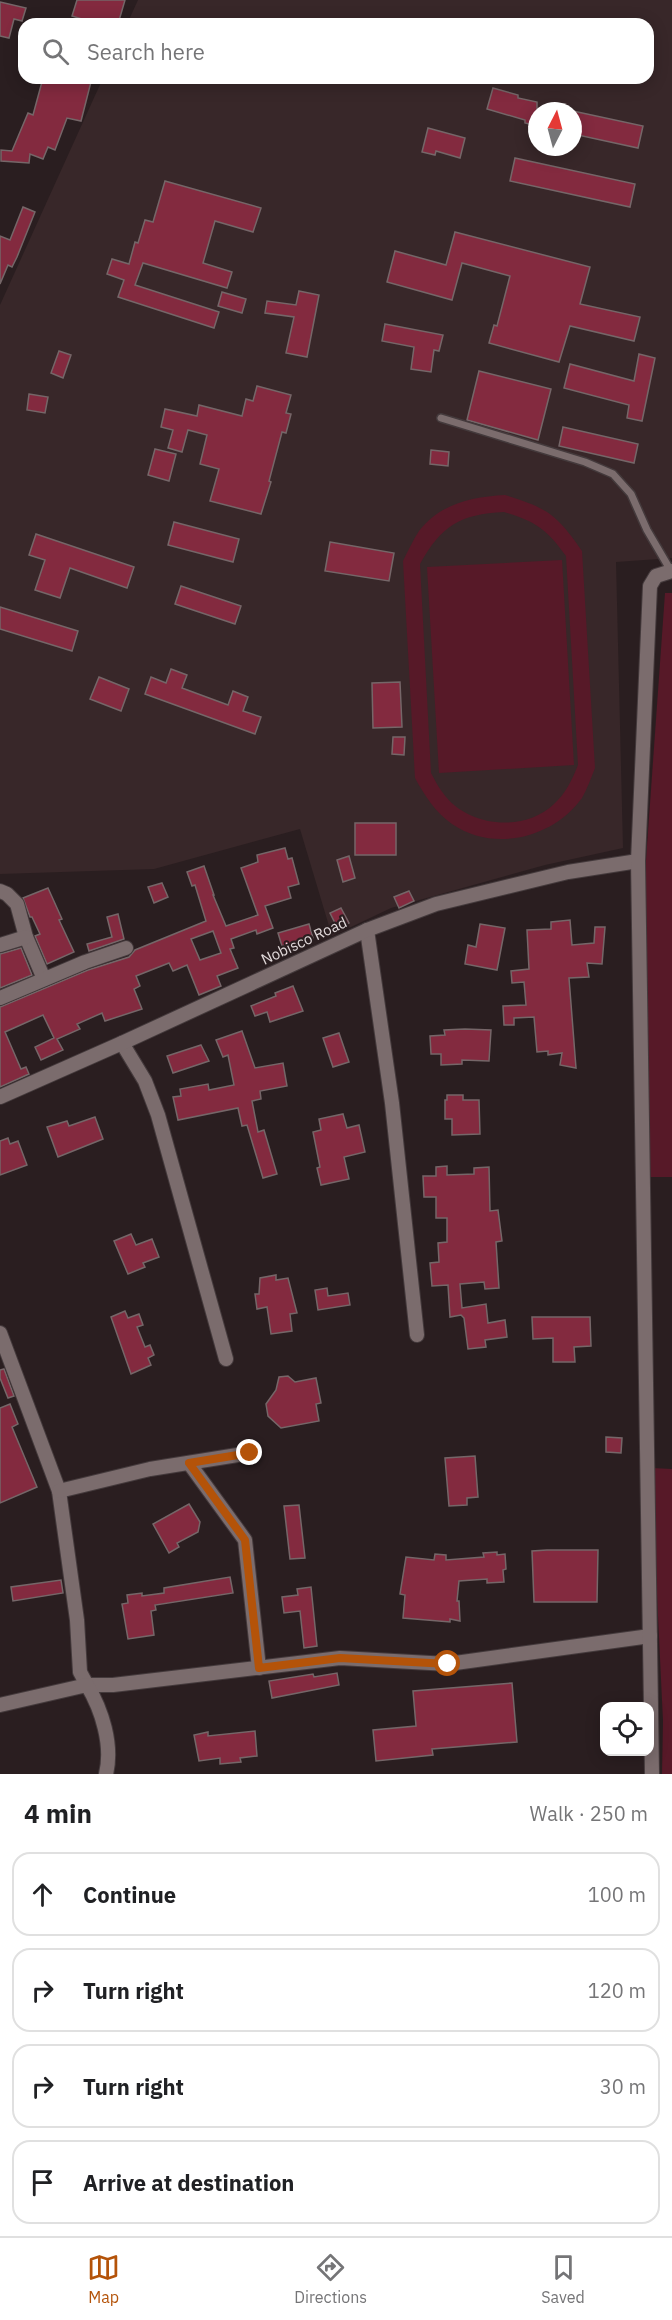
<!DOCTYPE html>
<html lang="en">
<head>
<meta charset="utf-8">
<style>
  :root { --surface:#fff; --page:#f6f6f6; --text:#202124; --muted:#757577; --line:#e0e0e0; --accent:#b45309 }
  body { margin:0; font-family:"IBM Plex Sans",sans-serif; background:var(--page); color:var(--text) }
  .controls { position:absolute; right:18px; bottom:18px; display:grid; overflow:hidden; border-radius:12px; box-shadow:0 3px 15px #0003 }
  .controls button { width:54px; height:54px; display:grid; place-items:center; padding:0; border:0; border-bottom:2px solid var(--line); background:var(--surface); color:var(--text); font:30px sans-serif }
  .compass { position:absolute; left:528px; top:102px; width:54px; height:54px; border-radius:50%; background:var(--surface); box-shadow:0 3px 15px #0003; rotate:6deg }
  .stop { position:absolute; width:18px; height:18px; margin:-14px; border:4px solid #b45309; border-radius:50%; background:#fff }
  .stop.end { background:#b45309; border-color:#fff; box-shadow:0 2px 6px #0008 }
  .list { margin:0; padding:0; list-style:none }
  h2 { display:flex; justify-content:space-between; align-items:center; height:78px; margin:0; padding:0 24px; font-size:26px }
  h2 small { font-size:20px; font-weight:400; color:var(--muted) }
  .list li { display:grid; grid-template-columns:39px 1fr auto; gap:18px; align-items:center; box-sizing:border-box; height:84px; margin:0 12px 12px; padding:0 12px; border:2px solid var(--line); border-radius:18px }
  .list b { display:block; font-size:22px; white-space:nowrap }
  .list em { font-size:20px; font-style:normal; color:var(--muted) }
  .icon { flex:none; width:33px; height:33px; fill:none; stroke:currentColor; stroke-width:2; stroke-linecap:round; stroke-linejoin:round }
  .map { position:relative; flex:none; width:672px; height:1774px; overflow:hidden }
  .search { position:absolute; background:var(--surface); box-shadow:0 3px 15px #0003; left:18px; right:18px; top:18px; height:66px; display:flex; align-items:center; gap:15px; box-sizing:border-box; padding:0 21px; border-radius:18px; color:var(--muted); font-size:22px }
  .sheet { height:462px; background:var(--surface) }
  nav { display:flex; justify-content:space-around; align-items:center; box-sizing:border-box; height:84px; border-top:2px solid var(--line); background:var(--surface); font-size:16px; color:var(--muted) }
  nav a { display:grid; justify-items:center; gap:3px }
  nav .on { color:var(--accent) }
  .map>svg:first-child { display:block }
  .built { fill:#382729; fill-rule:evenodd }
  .green { fill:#571928; fill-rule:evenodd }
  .building { fill:#832a3f; stroke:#756668; stroke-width:1.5; fill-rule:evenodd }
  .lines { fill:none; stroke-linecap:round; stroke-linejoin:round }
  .service-casing { stroke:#443a3c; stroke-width:10 }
  .minor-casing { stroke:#443a3c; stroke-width:16 }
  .service { stroke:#7b6c6d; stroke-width:7 }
  .minor { stroke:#7b6c6d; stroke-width:14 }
  .route { stroke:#b45309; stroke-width:8 }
  .labels { text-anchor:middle; stroke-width:4.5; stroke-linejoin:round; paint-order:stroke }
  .street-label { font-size:15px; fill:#e0d8d9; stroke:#2a1e20 }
</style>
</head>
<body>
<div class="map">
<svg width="672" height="1774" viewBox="0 0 672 1774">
  <rect width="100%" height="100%" fill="#2a1e20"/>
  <path class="built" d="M138,0H672V558L616,562L623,848L545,865L391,908L332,936L300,829L154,869L0,874V305L103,78H648V24H127ZM537,111H573V147H537Z"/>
  <g class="green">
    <path d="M505,495C548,508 557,515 582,551L595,768C591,778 587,789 582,798C553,838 494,853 452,824C435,812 425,796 415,778L403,561C408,551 413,540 419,531C441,503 472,497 505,495ZM504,512C535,521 547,529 566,556L578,765C572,780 566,793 554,804C524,833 467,827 443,793C438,787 435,780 431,773L420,564C441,526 460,514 504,512Z"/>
    <polygon points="562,560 574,765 439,773 427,567"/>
    <polygon points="665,593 672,593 672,1177 650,1177 639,1043 645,874"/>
    <polygon points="651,1468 672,1469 672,1774 662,1774 663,1721"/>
  </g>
  <g class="building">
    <polygon points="77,0 125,0 118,24 98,24 72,16"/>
    <polygon points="0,2 26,8 22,21 14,19 9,38 0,36"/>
    <polygon points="43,78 92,78 81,121 67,118 55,150 48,147 43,159 30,154 29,163 1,161 1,150 12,151 28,113 33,115"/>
    <polygon points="493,88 518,95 518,98 537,102 537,126 525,123 525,120 487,109"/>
    <polygon points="573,111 643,126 638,148 573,134"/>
    <polygon points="428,128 465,138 460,158 436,151 435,155 422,152"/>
    <polygon points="515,158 635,184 630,207 510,181"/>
    <polygon points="165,181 261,208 253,232 215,221 203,263 232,272 227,288 143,263 135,285 219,312 214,328 118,297 124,280 107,274 112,259 129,264 135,242 138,243 145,220 153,222"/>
    <polygon points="23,207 35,212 17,257 12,267 8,265 0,284 0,236 10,240"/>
    <polygon points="455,232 590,267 580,304 640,317 634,341 570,326 559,362 489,343 494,325 497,326 510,276 462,263 452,300 387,282 395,251 446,265"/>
    <polygon points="299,291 319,295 307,357 286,353 294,317 265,313 267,301 296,305"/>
    <polygon points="222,292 246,299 242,313 218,306"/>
    <polygon points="385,324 443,335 439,351 434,350 431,372 411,369 414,347 382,341"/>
    <polygon points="59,351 71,355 63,378 51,373"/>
    <polygon points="639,354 655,358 642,421 627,418 629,405 564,388 570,364 634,381"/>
    <polygon points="479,371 551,389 538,440 467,420"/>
    <polygon points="257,386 291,395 286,413 291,414 286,433 282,432 269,481 271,482 261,514 210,501 219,469 200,464 207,435 188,430 182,452 168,448 173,430 161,427 165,409 197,416 199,405 242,416 246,399 253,401"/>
    <polygon points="29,394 48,397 45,413 27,410"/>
    <polygon points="563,427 638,444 634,463 559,446"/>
    <polygon points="155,449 176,454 169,481 148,475"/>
    <polygon points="431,450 449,452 448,466 430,464"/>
    <polygon points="174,522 239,539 233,562 168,545"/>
    <polygon points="36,534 134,567 127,588 70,568 60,598 35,590 45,560 29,555"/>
    <polygon points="330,542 394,553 389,581 325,571"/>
    <polygon points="181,586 241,606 235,624 175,604"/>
    <polygon points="0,607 78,631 72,651 0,629"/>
    <polygon points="171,669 187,675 182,688 228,705 233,691 248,697 243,711 261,717 255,734 145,694 151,677 166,683"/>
    <polygon points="99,677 129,689 121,711 90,699"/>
    <polygon points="400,682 402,727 373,728 372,683"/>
    <polygon points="393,737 405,737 404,755 392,754"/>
    <rect x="355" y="823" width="41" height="32"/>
    <path d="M285,848L288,859L292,858L299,884L288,887L291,898L265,906L273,928L257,934L256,930L231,939L234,948L230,949L238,968L217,976L221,986L199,995L187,965L173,971L169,963L136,976L140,986L134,989L142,1009L105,1021L102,1013L77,1024L80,1029L57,1039L63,1050L41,1060L35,1047L54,1038L43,1015L5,1032L21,1069L26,1067L29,1074L0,1087V1007L88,970L129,957L135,950L206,921L195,885L192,886L187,872L204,866L214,895H213L226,926L258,915L241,868L258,862L257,855ZM213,931L221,953L200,960L191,939Z"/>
    <polygon points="349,856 355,878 343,882 337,860"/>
    <polygon points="162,883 168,897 154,903 148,887"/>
    <polygon points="48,888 62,919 59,920 74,952 47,964 35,936 40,934 32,917 30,917 23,898"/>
    <polygon points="409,891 414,901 399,908 394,897"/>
    <polygon points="341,908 349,923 338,929 330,913"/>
    <polygon points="118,914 124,939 89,951 87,944 112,937 107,917"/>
    <polygon points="570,920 572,945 594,943 595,927 605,927 602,964 587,963 589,977 569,978 576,1068 560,1065 562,1053 548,1055 548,1051 537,1052 534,1017 514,1018 514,1025 504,1025 503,1006 526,1005 524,982 512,983 511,971 529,969 527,930 551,929 551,922"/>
    <polygon points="309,924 313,938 282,946 278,933"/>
    <polygon points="480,924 505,928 497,970 465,964 468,945 476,947"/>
    <polygon points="21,948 32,975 0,988 0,954"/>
    <polygon points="293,986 303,1011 270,1022 267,1012 255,1016 251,1006 276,996 275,993"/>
    <polygon points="465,1029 491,1030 489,1061 462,1060 462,1064 441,1065 441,1054 431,1054 430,1036 445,1035 444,1030"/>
    <polygon points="242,1031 255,1068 283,1063 287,1086 260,1091 261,1099 252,1101 258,1132 264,1130 277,1174 263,1178 247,1125 242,1126 238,1108 178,1120 173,1097 181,1096 180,1089 208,1084 209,1090 234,1085 228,1055 223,1057 216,1040"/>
    <polygon points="339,1033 349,1062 333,1067 323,1038"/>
    <polygon points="201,1045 209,1061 173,1073 167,1056"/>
    <polygon points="447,1095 463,1095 463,1100 479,1100 480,1134 452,1135 452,1119 445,1119 445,1100 447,1100"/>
    <polygon points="343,1114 347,1128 359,1125 365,1152 344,1157 349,1179 321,1185 317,1168 320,1167 313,1132 321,1130 319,1119"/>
    <polygon points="95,1117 103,1139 58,1157 47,1127 67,1121 69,1126"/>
    <polygon points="8,1138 10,1144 18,1141 27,1165 0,1175 0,1141"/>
    <polygon points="447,1166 447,1175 474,1174 474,1168 489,1167 490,1211 498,1210 502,1241 496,1242 499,1288 485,1289 484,1282 460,1284 462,1308 486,1304 488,1323 505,1320 507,1337 485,1340 486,1347 468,1349 464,1318 461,1315 450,1317 448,1285 432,1286 430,1263 439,1262 438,1243 447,1242 447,1218 436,1218 436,1197 424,1197 423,1176 436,1176 436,1167"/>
    <polygon points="131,1234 136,1245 152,1239 159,1257 143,1263 145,1267 128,1274 114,1241"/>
    <polygon points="276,1275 276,1280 288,1278 297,1313 290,1314 292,1331 271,1334 267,1307 257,1309 255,1294 259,1294 260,1278"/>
    <polygon points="327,1288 328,1296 348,1293 350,1305 318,1310 315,1290"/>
    <polygon points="125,1311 128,1318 139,1314 143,1325 137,1327 145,1347 150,1345 154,1355 148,1358 151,1365 131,1374 111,1317"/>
    <polygon points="532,1317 590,1317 591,1346 574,1347 575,1362 553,1362 553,1338 533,1339"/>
    <polygon points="4,1369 14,1396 8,1398 0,1378 0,1370"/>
    <polygon points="288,1376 295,1382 316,1378 321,1403 316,1404 319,1421 281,1428 268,1416 266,1404 276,1390 279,1377"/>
    <polygon points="10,1404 18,1424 12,1427 37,1487 0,1503 0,1408"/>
    <polygon points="606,1437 622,1438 621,1453 606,1452"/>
    <polygon points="475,1456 478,1497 467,1498 467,1505 449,1506 445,1458"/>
    <polygon points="189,1504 200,1522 198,1532 177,1543 179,1547 169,1553 153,1524"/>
    <polygon points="299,1505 305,1558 290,1559 284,1506"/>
    <polygon points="547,1550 598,1550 597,1602 534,1602 532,1551"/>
    <polygon points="497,1552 497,1555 505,1554 506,1569 503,1570 504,1582 487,1583 487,1579 459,1581 457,1601 459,1601 460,1621 450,1619 450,1622 403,1618 405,1595 400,1594 406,1557 434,1560 435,1554 446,1555 446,1560 484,1557 483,1553"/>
    <polygon points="230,1577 233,1593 155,1605 156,1610 151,1611 154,1635 128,1639 122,1604 128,1603 127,1595 142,1593 142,1596 164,1593 164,1588"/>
    <polygon points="61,1580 63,1593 13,1601 11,1587"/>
    <polygon points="311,1587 317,1646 304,1648 300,1611 284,1613 282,1597 298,1595 297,1589"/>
    <polygon points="337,1673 339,1685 272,1698 269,1681 313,1674 314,1677"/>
    <polygon points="512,1683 517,1742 432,1749 433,1755 376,1761 373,1730 416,1726 413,1691"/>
    <polygon points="255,1731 257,1756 240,1758 241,1762 220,1764 220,1758 199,1761 194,1735 208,1732 208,1736"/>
  </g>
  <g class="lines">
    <g class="service-casing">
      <polyline id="service" points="441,418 585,462 613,474 631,494 647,530 671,571"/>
    </g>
    <g class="minor-casing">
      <g id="minor">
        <polyline points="0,891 7,894 17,904 26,937 44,979"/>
        <polyline points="367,930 392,1103 417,1335"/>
        <polyline points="0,945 26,937"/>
        <polyline points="0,998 85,962 126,948"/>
        <polyline points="122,1043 145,1081 158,1115 226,1359"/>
        <polyline points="0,1097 122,1043 367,930 436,904 568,872 638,861"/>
        <polyline points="0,1333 59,1491 77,1620 80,1672 87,1685 113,1685 340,1658 448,1664 650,1636"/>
        <polyline points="189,1463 245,1540 259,1668"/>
        <polyline points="59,1491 150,1469 250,1453"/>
        <path d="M0,1705L87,1685C102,1710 113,1745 106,1774"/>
        <polyline points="652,1774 638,861 650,586 656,576 672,571"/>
      </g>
    </g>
    <use href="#service" class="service"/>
    <use href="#minor" class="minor"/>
  </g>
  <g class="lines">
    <polyline class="route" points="250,1453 189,1463 245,1540 259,1668 340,1658 448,1664"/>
  </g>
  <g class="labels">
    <g class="street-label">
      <text transform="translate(304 941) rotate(-25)" y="5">Nobisco Road</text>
    </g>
  </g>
</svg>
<div class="controls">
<button><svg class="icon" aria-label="locate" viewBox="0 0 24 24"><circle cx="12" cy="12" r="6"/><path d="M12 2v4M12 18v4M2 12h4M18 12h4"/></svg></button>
</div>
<svg class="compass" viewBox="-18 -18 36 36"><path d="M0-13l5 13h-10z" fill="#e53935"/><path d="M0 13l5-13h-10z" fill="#757577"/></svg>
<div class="stop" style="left:448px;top:1664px"></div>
<div class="stop end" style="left:250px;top:1453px"></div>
<div class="search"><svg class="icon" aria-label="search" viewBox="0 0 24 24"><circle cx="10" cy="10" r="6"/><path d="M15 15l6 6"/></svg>Search here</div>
</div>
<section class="sheet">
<h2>4 min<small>Walk · 250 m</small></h2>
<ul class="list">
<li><svg class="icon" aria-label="ahead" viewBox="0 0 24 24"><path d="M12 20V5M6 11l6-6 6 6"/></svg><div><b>Continue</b></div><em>100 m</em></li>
<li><svg class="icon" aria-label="right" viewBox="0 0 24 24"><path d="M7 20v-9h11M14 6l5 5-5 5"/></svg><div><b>Turn right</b></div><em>120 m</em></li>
<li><svg class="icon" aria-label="right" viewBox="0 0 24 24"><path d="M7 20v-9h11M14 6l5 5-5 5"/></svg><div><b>Turn right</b></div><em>30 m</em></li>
<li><svg class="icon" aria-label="arrive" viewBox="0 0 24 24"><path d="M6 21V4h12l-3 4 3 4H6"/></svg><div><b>Arrive at destination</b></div></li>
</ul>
</section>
<nav>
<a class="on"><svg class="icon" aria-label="map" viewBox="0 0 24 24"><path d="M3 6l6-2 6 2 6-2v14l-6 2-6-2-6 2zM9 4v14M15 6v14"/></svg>Map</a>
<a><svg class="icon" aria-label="directions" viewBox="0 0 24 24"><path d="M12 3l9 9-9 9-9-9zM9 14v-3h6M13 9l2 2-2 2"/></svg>Directions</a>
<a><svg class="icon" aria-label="saved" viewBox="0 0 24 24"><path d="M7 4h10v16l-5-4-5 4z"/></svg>Saved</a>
</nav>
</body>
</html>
